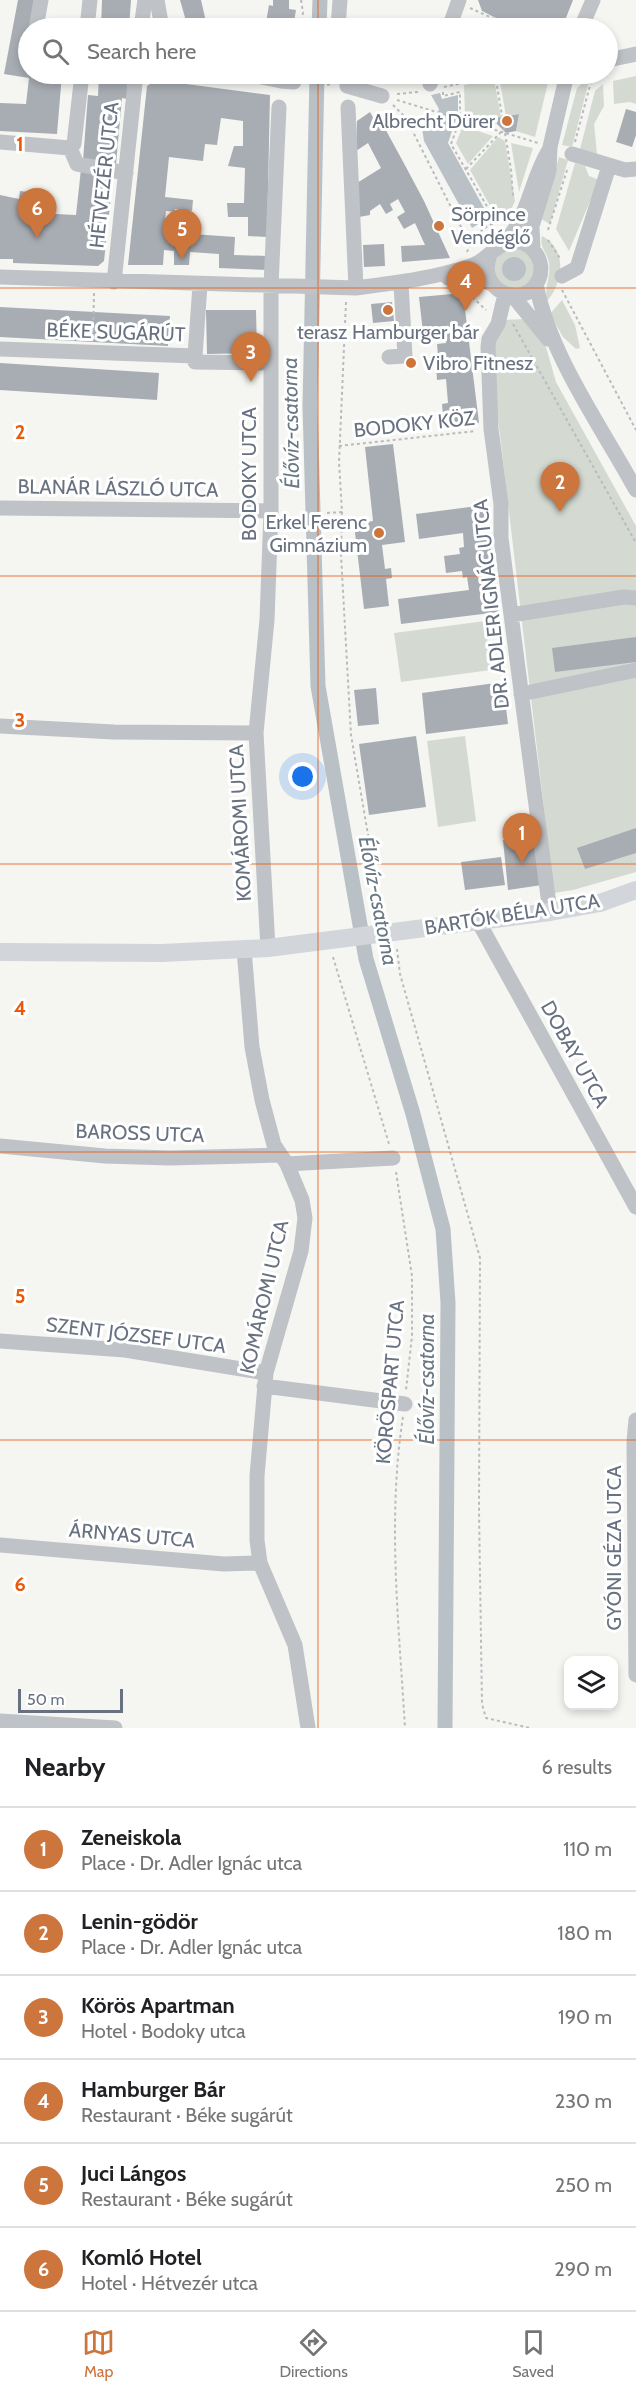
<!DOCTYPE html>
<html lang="en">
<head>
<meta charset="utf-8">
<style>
	:root { --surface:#fff; --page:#f2f2f2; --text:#202124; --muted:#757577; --line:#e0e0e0; --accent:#cc753c }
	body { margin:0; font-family:Cabin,sans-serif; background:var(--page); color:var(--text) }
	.controls { position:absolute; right:18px; bottom:18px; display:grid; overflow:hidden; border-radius:12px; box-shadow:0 3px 9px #0003 }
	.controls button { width:54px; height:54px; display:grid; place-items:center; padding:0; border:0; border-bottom:2px solid var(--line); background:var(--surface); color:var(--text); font:30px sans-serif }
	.scale { position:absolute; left:18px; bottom:15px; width:105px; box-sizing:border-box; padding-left:6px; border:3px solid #687180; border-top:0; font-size:16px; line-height:21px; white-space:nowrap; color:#687180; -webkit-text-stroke:4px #fff; paint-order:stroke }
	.you { position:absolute; left:303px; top:777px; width:21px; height:21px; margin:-15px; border:4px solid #fff; border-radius:50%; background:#1a73e8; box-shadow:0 0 0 9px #1a73e833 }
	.badge { display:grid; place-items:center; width:39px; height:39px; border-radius:50%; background:var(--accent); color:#fff; font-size:20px; font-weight:700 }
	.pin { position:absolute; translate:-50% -50px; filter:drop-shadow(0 2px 3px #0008) }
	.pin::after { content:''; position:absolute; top:32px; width:21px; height:18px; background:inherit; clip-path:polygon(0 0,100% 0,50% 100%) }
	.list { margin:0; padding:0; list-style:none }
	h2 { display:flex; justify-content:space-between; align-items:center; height:78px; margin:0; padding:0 24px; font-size:26px }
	h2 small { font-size:20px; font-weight:400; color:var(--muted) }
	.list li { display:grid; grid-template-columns:39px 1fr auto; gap:18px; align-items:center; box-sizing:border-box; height:84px; padding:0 24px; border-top:2px solid var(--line) }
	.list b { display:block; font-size:22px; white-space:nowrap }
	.list p { margin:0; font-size:20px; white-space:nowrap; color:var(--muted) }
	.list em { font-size:20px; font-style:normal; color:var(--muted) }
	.icon { flex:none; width:33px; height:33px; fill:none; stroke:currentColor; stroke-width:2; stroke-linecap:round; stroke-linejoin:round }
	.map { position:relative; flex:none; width:636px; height:1728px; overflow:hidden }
	.search { position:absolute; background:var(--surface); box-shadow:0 3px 9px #0003; left:18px; right:18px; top:18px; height:66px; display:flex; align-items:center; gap:15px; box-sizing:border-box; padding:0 21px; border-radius:33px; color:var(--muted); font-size:22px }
	.sheet { height:582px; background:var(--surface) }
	nav { display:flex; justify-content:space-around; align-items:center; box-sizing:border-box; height:84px; border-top:2px solid var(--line); background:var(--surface); font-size:16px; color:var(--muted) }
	nav a { display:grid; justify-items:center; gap:3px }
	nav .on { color:var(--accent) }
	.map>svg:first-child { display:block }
	.green { fill:#d4dad2 }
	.water { fill:#bac1c6 }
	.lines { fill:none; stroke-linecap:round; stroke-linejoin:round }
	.canal { stroke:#bac1c6; stroke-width:15 }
	.building { fill:#a8adb4 }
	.path { stroke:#b9bbbe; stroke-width:2; stroke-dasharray:3 3; stroke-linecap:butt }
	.minor { stroke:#bfc2c6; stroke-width:15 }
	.major { stroke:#d2d5da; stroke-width:18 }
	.grid { fill:none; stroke:#e8590c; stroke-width:1.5; stroke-opacity:0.55 }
	.poi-dot { fill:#cc753c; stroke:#fff; stroke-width:2 }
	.labels { text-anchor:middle; stroke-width:6; stroke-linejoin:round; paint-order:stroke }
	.poi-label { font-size:20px; fill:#687180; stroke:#fff; text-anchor:end }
	.street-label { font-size:20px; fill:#687180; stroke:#fff }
	.water-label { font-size:21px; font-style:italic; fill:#697883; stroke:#fff }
	.grid-label { font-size:20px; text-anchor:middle; font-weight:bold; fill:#e8590c; stroke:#fff; stroke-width:6; stroke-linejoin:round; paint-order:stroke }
</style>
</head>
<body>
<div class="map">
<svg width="636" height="1728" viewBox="0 0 636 1728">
	<rect width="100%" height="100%" fill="#f5f5f2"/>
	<path class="green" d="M516,74H550L535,137L516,131L519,114L506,116L499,77Z
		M636,76V104L630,102L614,104L613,81Z
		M589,77H590L572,147L562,145L577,88Z
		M494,79L501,117L496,119L497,124L465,116L464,85Z
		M603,84L604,106L594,124L597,154L580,149L595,91Z
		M463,126L493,136L468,164L456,143Z
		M498,137L505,141L515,201L510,212L494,213L470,170Z
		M511,143L533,148L519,192Z
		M559,157L568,160L550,224L541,219Z
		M575,163L585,166L589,176L599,180L569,251L556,229Z
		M542,236C568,249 563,283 547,301C544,288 551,277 549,263C547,252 539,247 542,236Z
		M494 269a20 20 0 1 1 40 0a20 20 0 1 1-40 0Z
		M562,300L575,325L580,348L576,349L563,337L550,314Z
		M525,319L546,347L556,382L636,526V872L573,890L554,893L490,351L502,320Z
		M485,621L491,670L401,682L394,633Z
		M465,736L476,821L438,827L427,741Z"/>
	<path class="water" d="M440,93L442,99L458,95V113L448,143L489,217L472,228L424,141L422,128C433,124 436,120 439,109L431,95Z
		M502 269a12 12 0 1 1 24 0a12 12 0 1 1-24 0Z"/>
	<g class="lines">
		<path class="canal" d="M319,28L320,0
			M317,74L310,406L318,686L366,959L413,1114L443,1229L448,1303L445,1728"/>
	</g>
	<path class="building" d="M18,0H37L32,28H28L26,58L28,59V74H62L57,134L0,131V103L26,104L29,78L4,74Z
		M102,0H131L129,28H101Z
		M180,0H201L207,26L216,28H188Z
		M273,0H289V9L296,10L293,28H265L269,5L273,6Z
		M478,0H573L562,28L514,27L482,11Z
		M99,74H128L127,99L122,98L116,164L83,161L88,95L98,96Z
		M156,80L270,95L267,237L248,236V217H228L227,203H244L245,168L228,166L234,146H243V121L221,118L217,145L205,144L203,161L169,157L165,197L193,200L192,211L175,209V212L166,211L164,232L235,237L234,255L268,256V270L219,268V254L190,252L189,265H174V251L164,250L163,265H128L147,86Z
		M626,109L636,112V135L632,147L616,142Z
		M370,112L378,126L382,123L407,169L424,201L450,258L402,262L401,246L425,245L415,223L404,229L397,217L405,212L398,199L390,204L393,210L386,214L380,204L370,211V215L359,217L357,183L381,168L368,143L356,151L357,121Z
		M519,114L516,131L506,133L497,124L496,118Z
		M81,169L113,177L104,261L98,266L13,263V259H0V195L19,199L20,191L36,193L35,213L76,215Z
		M384,244L385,266L364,267L363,245Z
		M463,293L479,423L444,426L442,404L448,403L446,379L437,380L436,365L446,364L445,355L438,356L437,344L446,343L445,331L423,333L419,297Z
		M392,302L394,321L373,323L371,304Z
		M0,307L170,316L168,346L0,337Z
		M206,310H256L257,353L207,354Z
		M0,363L159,373L157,400L0,390Z
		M393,444L405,542L382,545L385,569L391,568L392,578L386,579L389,606L364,609L354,524L373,521L365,447Z
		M485,505L499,612L401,624L398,599L469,590L467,577L463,578L462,571L446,573L444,556L460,554L459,548L464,547L463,533L419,539L416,514Z
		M636,637V662L555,672L552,648Z
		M503,682L508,724L426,734L422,693Z
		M376,688L379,724L358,726L354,690Z
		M416,736L426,807L369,815L359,744Z
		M636,828V853L585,869L577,848Z
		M535,837L542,885L508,890L503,840Z
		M501,857L505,885L465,890L461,862Z"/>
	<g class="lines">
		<path class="path" d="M301,0L303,12L301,28
			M470,8L514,28
			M603,28L605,25
			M495,74L511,169L513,196
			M446,80L474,74
			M309,83L333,85
			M444,87L503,74
			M443,92V96L460,92V119L451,144L496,222
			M397,94L418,92
			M397,100L538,143
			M393,105L406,118L464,233L471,242
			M575,142L593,74
			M466,169L501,132
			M548,230L568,167
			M548,240L561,260
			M467,252C472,239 486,222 501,222
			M562,290L636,430
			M468,293L486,310
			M346,302L339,462L342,512L341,555L351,735L381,911L385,916
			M513,324L636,543
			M93,338L94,293
			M339,446L476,431
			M327,513L342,512
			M397,949L400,974L480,1258L479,1510L482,1704L486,1718L530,1728
			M333,957L389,1144
			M396,1172L412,1276V1336L406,1390
			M403,1417C387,1519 399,1625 405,1728"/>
		<path class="minor" d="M157,0L162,28
			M36,28L41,0
			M87,28L90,0
			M141,28L145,0
			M338,28L340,0
			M449,28L459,0
			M581,28L593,0
			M608,60L636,54
			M247,74L281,81L294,82
			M430,84L434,74
			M347,86L382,96
			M348,107L356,288
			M0,142L70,148L74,144L82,74
			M70,148L77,164L126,173
			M572,154L625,170L636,169
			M504,243C529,217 530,181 549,150
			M533,249L532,226L549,171L550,147L567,74
			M562,276L577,268L609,166
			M0,277L356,288C395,283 436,278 473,265C488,260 496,243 512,242C532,240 546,261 539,279C525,312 475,291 490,255
			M448,278H475L492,284
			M114,282L136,74
			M536,284C550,356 601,426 636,490
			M505,294L498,324L489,339L488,347L491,429L501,504V538L550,912
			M513,296L548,339
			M0,349L195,356L200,285
			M195,356V362L270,363
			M389,357L405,356L401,283
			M0,508L271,511
			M511,615L624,597L636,598
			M521,694L636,670
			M0,726L114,732L256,733
			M478,921L636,1207
			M268,948L256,733L267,620L271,511V286L279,107
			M244,949L252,1047L262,1100L274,1145L287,1164L302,1200L305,1218L301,1251L266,1373L257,1476V1540L260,1563L295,1645L308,1728
			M0,1146L105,1156L170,1158L279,1155
			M287,1164L393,1158
			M0,1341L125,1350L266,1373
			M264,1386L405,1404
			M636,1420L634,1441L636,1675
			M0,1545L224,1564L260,1563
			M0,1721L115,1728"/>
		<path class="major" d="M0,952L162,953L268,948L550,912L600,903L636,890"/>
	</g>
	<path class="grid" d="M318,0V28M318,74V1728M0,288H636M0,576H636M0,864H636M0,1152H636M0,1440H636"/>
	<g class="poi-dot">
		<circle cx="507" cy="121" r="6"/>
		<circle cx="439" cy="226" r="6"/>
		<circle cx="388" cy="310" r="6"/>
		<circle cx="411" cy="363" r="6"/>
		<circle cx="379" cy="533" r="6"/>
	</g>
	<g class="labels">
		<g class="poi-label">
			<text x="495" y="128">Albrecht Dürer</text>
			<text x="451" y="221" text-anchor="start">Sörpince<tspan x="451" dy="23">Vendéglő</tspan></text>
			<text x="388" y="339" text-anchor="middle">terasz Hamburger bár</text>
			<text x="423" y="370" text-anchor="start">Vibro Fitnesz</text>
			<text x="367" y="529">Erkel Ferenc<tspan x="367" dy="23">Gimnázium</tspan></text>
		</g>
		<g class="street-label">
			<text transform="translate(104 175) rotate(-84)" y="7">HÉTVEZÉR UTCA</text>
			<text transform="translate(116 332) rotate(2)" y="7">BÉKE SUGÁRÚT</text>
			<text transform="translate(414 424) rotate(-6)" y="7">BODOKY KÖZ</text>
			<text transform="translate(249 474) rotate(-90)" y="7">BODOKY UTCA</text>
			<text transform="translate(118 488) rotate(1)" y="7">BLANÁR LÁSZLÓ UTCA</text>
			<text transform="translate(491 604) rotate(-96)" y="7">DR. ADLER IGNÁC UTCA</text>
			<text transform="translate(240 823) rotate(-93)" y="7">KOMÁROMI UTCA</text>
			<text transform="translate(512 914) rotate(-9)" y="7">BARTÓK BÉLA UTCA</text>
			<text transform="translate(575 1054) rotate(61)" y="7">DOBAY UTCA</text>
			<text transform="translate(140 1133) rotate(2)" y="7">BAROSS UTCA</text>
			<text transform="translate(264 1297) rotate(-77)" y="7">KOMÁROMI UTCA</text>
			<text transform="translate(136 1335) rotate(7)" y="7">SZENT JÓZSEF UTCA</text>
			<text transform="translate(390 1382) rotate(-85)" y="7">KÖRÖSPART UTCA</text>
			<text transform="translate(132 1535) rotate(5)" y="7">ÁRNYAS UTCA</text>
			<text transform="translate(614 1548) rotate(-90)" y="7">GYÓNI GÉZA UTCA</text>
		</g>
		<g class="water-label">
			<text transform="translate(291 423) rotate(-91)" y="7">Élővíz-csatorna</text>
			<text transform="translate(378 901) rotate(79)" y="7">Élővíz-csatorna</text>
			<text transform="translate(427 1379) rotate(-90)" y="7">Élővíz-csatorna</text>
		</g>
	</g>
	<g class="grid-label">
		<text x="20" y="151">1</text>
		<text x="20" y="439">2</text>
		<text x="20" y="727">3</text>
		<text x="20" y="1015">4</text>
		<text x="20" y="1303">5</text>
		<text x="20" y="1591">6</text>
	</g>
</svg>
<div class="controls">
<button><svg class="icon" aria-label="layers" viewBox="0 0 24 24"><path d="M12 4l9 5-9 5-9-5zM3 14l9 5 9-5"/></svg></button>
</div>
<div class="scale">50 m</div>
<div class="you"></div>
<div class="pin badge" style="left:522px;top:863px">1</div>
<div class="pin badge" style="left:560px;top:512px">2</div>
<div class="pin badge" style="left:251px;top:382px">3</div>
<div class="pin badge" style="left:466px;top:311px">4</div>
<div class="pin badge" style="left:182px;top:259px">5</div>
<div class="pin badge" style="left:37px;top:238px">6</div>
<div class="search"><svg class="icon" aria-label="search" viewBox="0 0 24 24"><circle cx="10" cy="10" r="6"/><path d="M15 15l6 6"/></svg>Search here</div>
</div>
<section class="sheet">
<h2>Nearby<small>6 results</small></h2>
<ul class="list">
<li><span class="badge">1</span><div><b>Zeneiskola</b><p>Place · Dr. Adler Ignác utca</p></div><em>110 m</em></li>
<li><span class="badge">2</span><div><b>Lenin-gödör</b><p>Place · Dr. Adler Ignác utca</p></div><em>180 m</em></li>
<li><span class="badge">3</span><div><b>Körös Apartman</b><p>Hotel · Bodoky utca</p></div><em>190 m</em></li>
<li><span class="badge">4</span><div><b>Hamburger Bár</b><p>Restaurant · Béke sugárút</p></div><em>230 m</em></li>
<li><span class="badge">5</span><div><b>Juci Lángos</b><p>Restaurant · Béke sugárút</p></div><em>250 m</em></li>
<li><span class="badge">6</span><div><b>Komló Hotel</b><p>Hotel · Hétvezér utca</p></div><em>290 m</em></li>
</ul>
</section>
<nav>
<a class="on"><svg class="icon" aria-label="map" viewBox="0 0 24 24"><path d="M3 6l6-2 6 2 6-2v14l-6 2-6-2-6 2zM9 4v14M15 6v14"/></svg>Map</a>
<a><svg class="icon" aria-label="directions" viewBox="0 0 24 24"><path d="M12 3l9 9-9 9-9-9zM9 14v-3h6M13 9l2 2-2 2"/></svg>Directions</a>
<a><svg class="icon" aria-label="saved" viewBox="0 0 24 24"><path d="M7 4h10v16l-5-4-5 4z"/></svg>Saved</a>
</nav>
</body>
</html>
